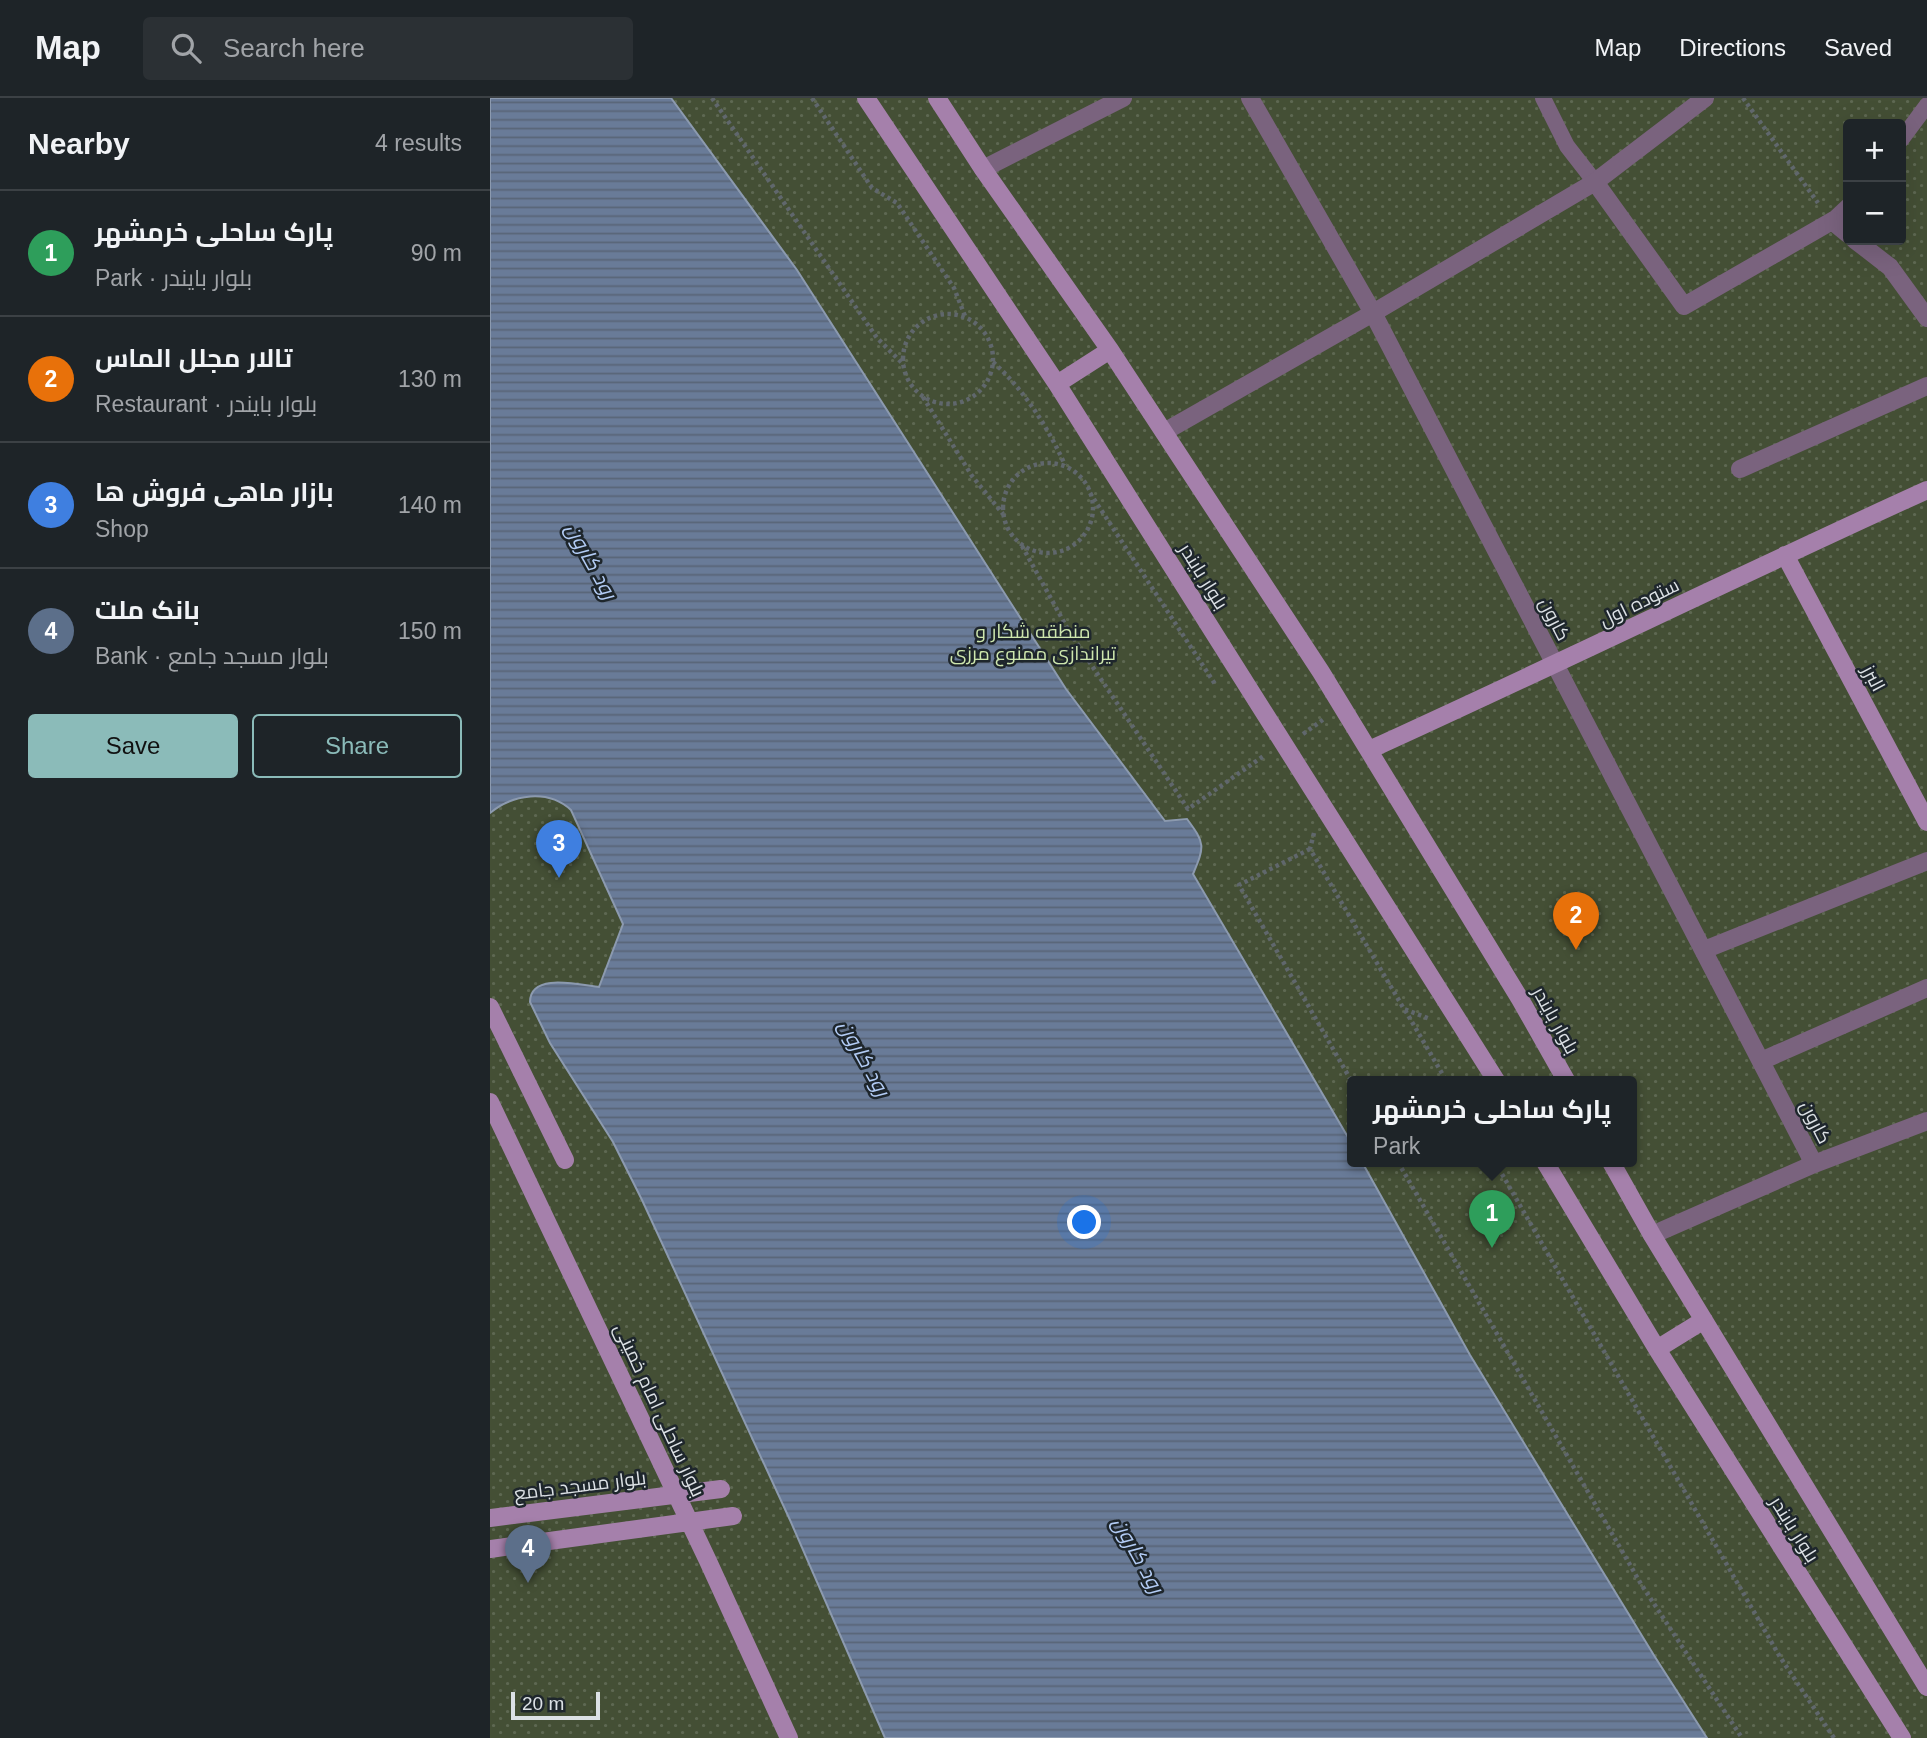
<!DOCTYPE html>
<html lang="en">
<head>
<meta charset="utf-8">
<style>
	:root { --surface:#1e2428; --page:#2b3034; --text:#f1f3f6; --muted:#a1a4a8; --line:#3c4145; --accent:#8bbbb9 }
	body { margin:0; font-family:Helvetica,Cairo,sans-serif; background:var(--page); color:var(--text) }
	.controls { position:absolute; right:21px; top:21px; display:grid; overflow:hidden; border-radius:7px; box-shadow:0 7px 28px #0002 }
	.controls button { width:63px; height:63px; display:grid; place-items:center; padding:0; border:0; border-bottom:2px solid var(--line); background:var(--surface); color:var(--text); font:35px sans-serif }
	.scale { position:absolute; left:21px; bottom:18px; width:89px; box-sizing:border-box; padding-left:7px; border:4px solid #dce1e5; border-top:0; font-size:19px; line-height:24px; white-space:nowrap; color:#dce1e5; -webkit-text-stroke:5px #1e262c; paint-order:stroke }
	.you { position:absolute; left:595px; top:1125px; width:24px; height:24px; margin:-18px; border:5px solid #fff; border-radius:50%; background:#1a73e8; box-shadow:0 0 0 10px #1a73e833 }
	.badge { display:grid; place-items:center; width:46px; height:46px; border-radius:50%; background:var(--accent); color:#fff; font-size:23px; font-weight:700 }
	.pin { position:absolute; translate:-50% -58px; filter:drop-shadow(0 2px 4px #0008) }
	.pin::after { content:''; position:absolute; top:37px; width:24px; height:21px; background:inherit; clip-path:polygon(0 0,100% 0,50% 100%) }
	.popup { position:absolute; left:857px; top:978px; width:290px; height:91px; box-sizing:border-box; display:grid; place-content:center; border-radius:7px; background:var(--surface); filter:drop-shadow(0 2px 5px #0005); font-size:23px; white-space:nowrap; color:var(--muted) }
	.popup b { font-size:26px; color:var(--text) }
	.popup::after { content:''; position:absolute; left:50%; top:100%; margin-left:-14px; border:14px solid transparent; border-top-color:var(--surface) }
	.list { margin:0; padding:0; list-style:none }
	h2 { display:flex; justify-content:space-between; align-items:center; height:91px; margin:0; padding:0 28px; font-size:30px }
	h2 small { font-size:23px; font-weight:400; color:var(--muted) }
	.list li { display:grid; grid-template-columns:46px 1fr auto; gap:21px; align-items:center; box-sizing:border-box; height:126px; padding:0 28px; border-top:2px solid var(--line) }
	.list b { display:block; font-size:26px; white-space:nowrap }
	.list p { margin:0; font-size:23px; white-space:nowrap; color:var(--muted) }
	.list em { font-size:23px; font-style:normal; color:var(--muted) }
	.actions { display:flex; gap:14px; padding:21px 28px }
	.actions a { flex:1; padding:16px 0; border:2px solid var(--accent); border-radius:7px; text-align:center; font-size:24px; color:var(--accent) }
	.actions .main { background:var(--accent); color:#111 }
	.icon { flex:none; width:38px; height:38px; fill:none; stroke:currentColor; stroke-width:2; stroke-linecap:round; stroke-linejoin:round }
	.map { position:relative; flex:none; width:1437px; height:1640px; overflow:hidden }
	header { display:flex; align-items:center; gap:42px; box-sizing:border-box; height:98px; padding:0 35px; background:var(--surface); border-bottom:2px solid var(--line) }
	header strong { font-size:33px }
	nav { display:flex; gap:38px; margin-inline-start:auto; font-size:24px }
	.search { width:490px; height:63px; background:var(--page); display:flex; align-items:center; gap:18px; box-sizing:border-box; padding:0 24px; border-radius:7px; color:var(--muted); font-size:26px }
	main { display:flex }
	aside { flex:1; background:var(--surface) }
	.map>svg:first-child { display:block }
	.green { fill:url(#green-dots); fill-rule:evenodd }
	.water { fill:url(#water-rules); stroke:#8c9aaf; stroke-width:2 }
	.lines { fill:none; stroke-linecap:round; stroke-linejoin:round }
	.path { stroke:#60676c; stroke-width:4.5; stroke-dasharray:3.5 3.5; stroke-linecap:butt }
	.lane { stroke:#7a637e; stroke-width:16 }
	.street { stroke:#7a637e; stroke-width:18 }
	.secondary { stroke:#a580ab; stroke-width:18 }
	.labels { text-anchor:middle; stroke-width:5; stroke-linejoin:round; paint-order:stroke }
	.street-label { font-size:19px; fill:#dce1e5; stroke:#1e262c }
	.park-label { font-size:19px; fill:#cee7ae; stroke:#1e262c }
	.water-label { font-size:21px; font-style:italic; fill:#b3ccf5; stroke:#1e262c }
</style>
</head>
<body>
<header>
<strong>Map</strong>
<div class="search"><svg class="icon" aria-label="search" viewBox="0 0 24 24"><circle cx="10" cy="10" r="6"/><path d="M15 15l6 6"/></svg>Search here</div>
<nav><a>Map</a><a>Directions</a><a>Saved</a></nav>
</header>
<main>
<aside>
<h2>Nearby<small>4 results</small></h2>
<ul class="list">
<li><span class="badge" style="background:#2e9e5b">1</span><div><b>پارک ساحلی خرمشهر</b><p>Park · بلوار بایندر</p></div><em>90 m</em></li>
<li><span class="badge" style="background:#e8710a">2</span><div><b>تالار مجلل الماس</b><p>Restaurant · بلوار بایندر</p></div><em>130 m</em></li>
<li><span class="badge" style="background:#3f7fe0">3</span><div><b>بازار ماهی فروش ها</b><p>Shop</p></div><em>140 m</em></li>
<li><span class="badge" style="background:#5c6f8a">4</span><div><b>بانک ملت</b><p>Bank · بلوار مسجد جامع</p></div><em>150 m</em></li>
</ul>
<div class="actions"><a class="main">Save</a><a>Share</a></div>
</aside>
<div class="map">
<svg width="1437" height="1640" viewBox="0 0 1437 1640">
	<defs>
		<pattern id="green-dots" width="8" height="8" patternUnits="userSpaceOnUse" patternTransform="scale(1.75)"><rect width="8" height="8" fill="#444f35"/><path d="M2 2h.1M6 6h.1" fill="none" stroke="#5e6852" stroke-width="1.8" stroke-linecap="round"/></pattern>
		<pattern id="water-rules" width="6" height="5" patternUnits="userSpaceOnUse" patternTransform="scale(1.75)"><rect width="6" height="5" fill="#697b98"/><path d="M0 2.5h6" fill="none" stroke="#596577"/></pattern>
	</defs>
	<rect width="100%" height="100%" fill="#283036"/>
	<path class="green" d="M0,0H1437V1640H0ZM1358,26H1411V142H1358ZM862,984H1142V1064H862Z"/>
	<path class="water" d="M0,0H181L307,172L576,591L675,723L697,721C715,745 715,748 703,776L862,1046V1064H872L980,1257L1165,1559L1217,1640H395L300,1422L152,1102L123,1044L60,945L40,904C40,874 90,887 109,889L133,826L81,712C58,691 23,696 0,715Z"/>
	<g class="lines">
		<path class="path" d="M222,0L387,240L414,267
			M322,0L382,90L407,105L464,190L475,218
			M1253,0L1328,105
			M413 261a45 45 0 1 1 90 0a45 45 0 1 1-90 0Z
			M503,264C534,292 558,329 575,367
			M433,299L482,378L513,416
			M513 410a45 45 0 1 1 90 0a45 45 0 1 1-90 0Z
			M600,395L725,586
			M532,448L580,535L698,711L775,657
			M813,636L834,621
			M824,735L820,751L914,911L940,921
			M820,751L749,787L862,984
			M915,912L957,984
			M908,1064L1151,1486L1252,1640
			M1005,1064L1290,1559L1344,1640"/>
		<path class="lane" d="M1053,0L1077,48L1105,84
			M1411,42L1437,7
			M1342,123L1358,108"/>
		<path class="street" d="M760,0L883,215L1324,1066
			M1215,0L1105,84L1194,208L1342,123L1358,136
			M493,71L633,0
			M1365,142L1400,169L1437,220
			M674,334L883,215L1105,84
			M1250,371L1437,288
			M1214,852L1437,763
			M1271,963L1437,890
			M1162,1137L1324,1066L1437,1023"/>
		<path class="secondary" d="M376,0L567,286L1007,984
			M447,0L493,71L620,252L831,574L1030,901L1077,984
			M567,286L620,252
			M1295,457L1437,724
			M879,652C1066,567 1250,477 1437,392
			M0,909L75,1062
			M0,1004L218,1463L299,1640
			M1055,1064L1167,1251L1412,1640
			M1121,1064L1162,1137L1437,1589
			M1167,1251L1214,1222
			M0,1420L231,1391
			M0,1451L243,1418"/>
	</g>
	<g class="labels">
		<g class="street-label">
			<text transform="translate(714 478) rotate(58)" y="7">بلوار بایندر</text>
			<text transform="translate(1149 504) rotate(-26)" y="7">ستوده اول</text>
			<text transform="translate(1065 521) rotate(63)" y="7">کارون</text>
			<text transform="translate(1384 580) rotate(62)" y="7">البرز</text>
			<text transform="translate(1066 922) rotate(61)" y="7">بلوار بایندر</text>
			<text transform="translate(1326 1024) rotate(63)" y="7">کارون</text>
			<text transform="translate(170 1312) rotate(65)" y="7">بلوار ساحلی امام خمینی</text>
			<text transform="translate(90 1387) rotate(-7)" y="7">بلوار مسجد جامع</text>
			<text transform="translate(1305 1431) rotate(58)" y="7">بلوار بایندر</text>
		</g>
		<g class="park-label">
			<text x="543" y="540">منطقه شکار و<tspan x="543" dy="22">تیراندازی ممنوع مرزی</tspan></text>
		</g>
		<g class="water-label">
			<text transform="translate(101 463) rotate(61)" y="7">رود کارون</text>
			<text transform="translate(374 960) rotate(61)" y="7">رود کارون</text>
			<text transform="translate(648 1457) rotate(61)" y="7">رود کارون</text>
		</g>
	</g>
</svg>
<div class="controls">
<button>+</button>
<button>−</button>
</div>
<div class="scale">20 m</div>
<div class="you"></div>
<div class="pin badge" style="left:1002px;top:1150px;background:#2e9e5b">1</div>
<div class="popup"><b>پارک ساحلی خرمشهر</b>Park</div>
<div class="pin badge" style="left:1086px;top:852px;background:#e8710a">2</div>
<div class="pin badge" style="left:69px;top:780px;background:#3f7fe0">3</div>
<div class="pin badge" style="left:38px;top:1485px;background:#5c6f8a">4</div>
</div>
</main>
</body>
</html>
